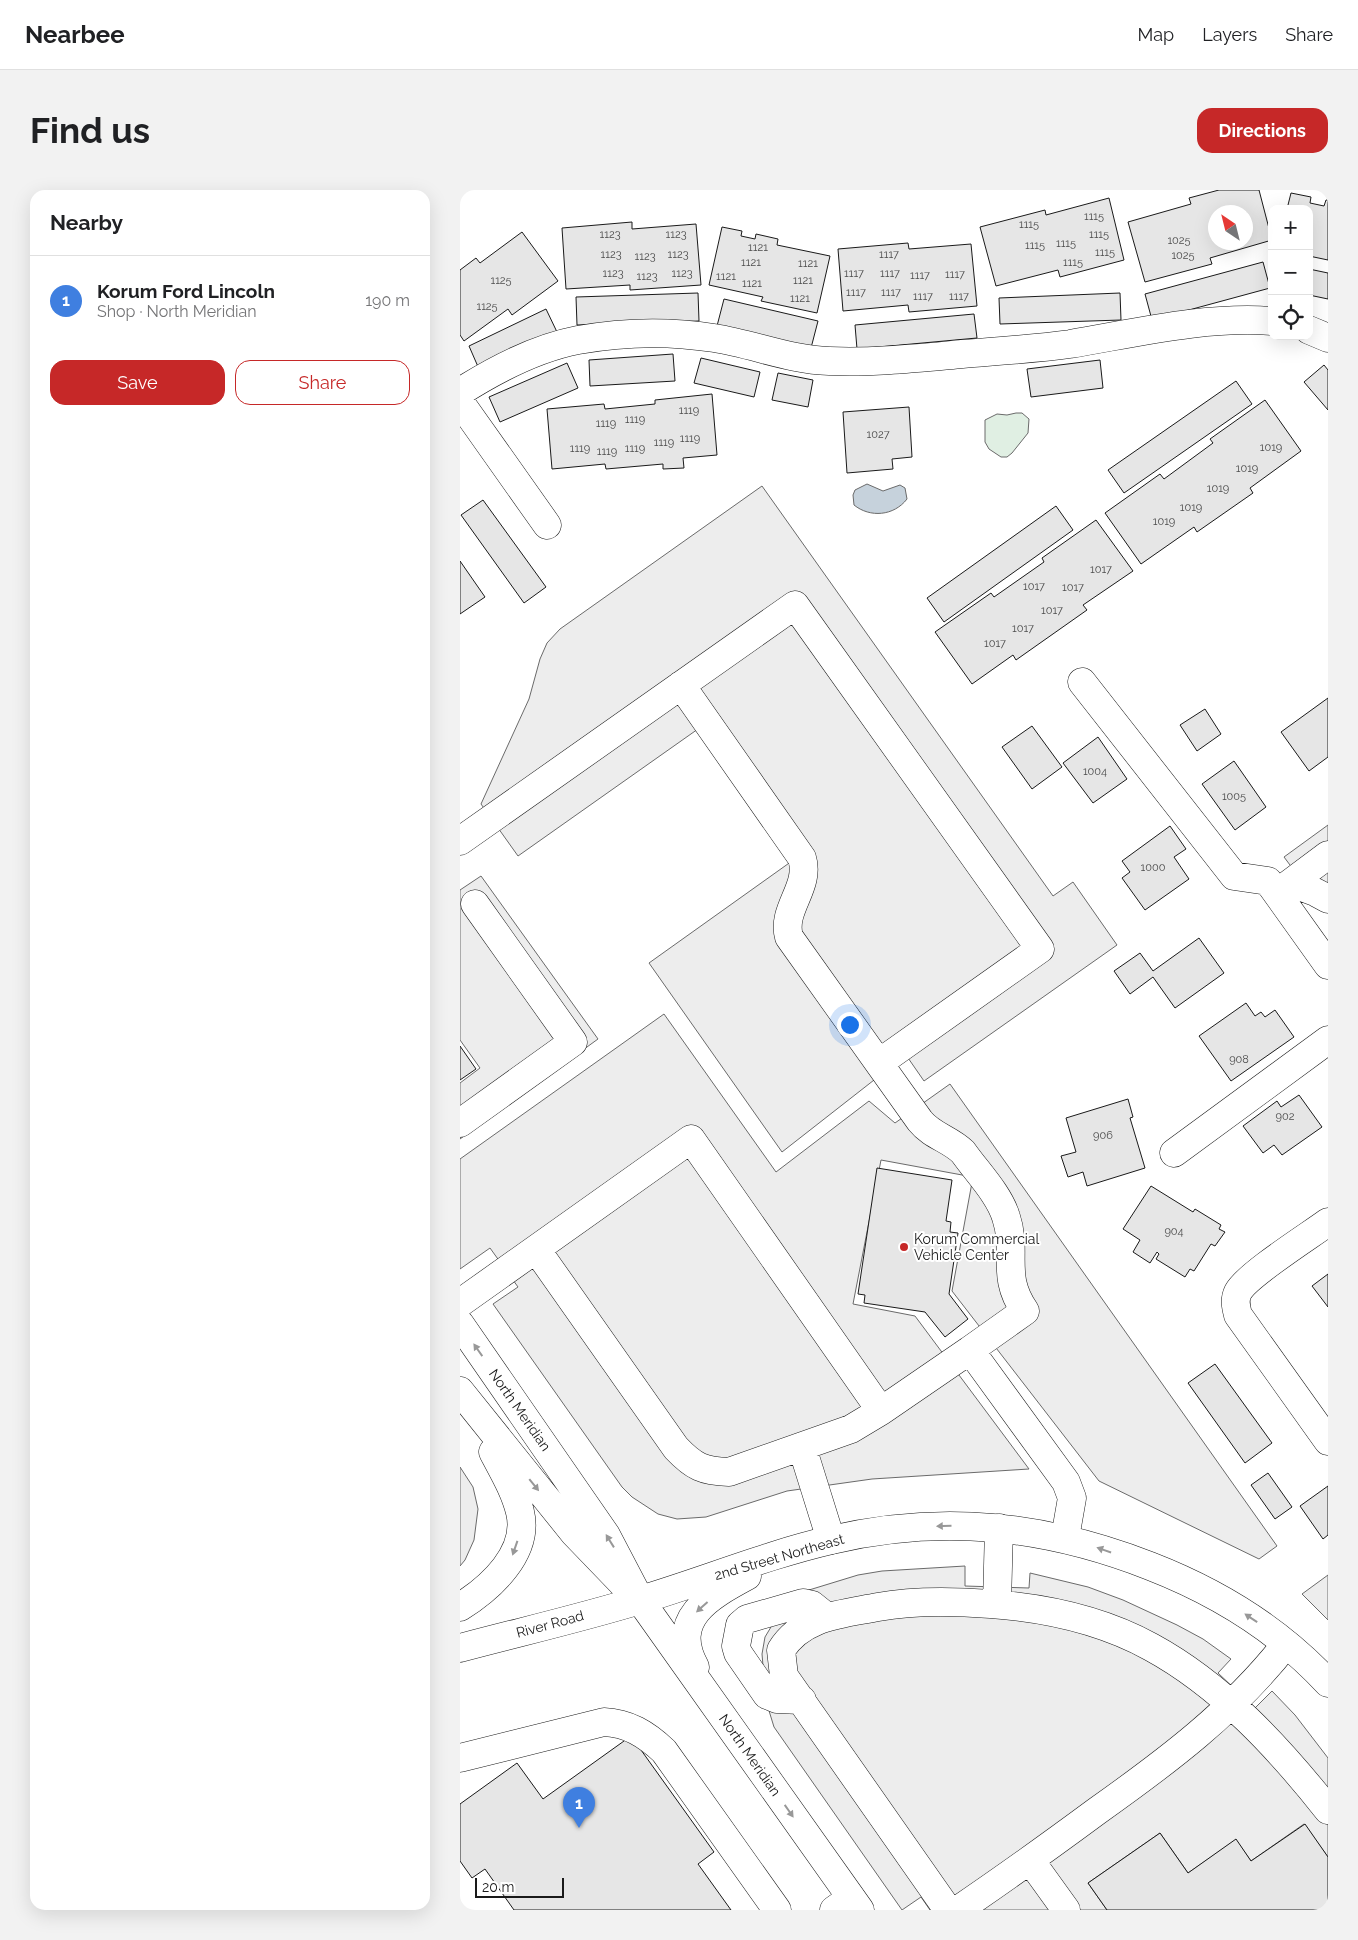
<!DOCTYPE html>
<html lang="en">
<head>
<meta charset="utf-8">
<style>
	:root { --surface:#fff; --page:#f2f2f2; --text:#202124; --muted:#757577; --line:#e0e0e0; --accent:#c62828 }
	body { margin:0; font-family:Raleway,sans-serif; background:var(--page); color:var(--text) }
	.controls { position:absolute; right:15px; top:15px; display:grid; overflow:hidden; border-radius:10px; box-shadow:0 5px 20px #0002 }
	.controls button { width:45px; height:45px; display:grid; place-items:center; padding:0; border:0; border-bottom:1px solid var(--line); background:var(--surface); color:var(--text); font:25px sans-serif }
	.compass { position:absolute; left:748px; top:15px; width:45px; height:45px; border-radius:50%; background:var(--surface); box-shadow:0 5px 20px #0002; rotate:325deg }
	.scale { position:absolute; left:15px; bottom:12px; width:89px; box-sizing:border-box; padding-left:5px; border:2px solid #1a1a1a; border-top:0; font-size:14px; line-height:18px; white-space:nowrap; color:#1a1a1a; -webkit-text-stroke:4px #fff; paint-order:stroke }
	.you { position:absolute; left:389px; top:834px; width:18px; height:18px; margin:-12px; border:4px solid #fff; border-radius:50%; background:#1a73e8; box-shadow:0 0 0 8px #1a73e833 }
	.badge { display:grid; place-items:center; width:32px; height:32px; border-radius:50%; background:var(--accent); color:#fff; font-size:16px; font-weight:700 }
	.pin { position:absolute; translate:-50% -41px; filter:drop-shadow(0 1px 2px #0008) }
	.pin::after { content:''; position:absolute; top:26px; width:18px; height:15px; background:inherit; clip-path:polygon(0 0,100% 0,50% 100%) }
	.list { margin:0; padding:0; list-style:none }
	h2 { display:flex; justify-content:space-between; align-items:center; height:65px; margin:0; padding:0 20px; font-size:21px }
	h2 small { font-size:16px; font-weight:400; color:var(--muted) }
	.list li { display:grid; grid-template-columns:32px 1fr auto; gap:15px; align-items:center; box-sizing:border-box; height:90px; padding:0 20px; border-top:1px solid var(--line) }
	.list b { display:block; font-size:19px; white-space:nowrap }
	.list p { margin:0; font-size:16px; white-space:nowrap; color:var(--muted) }
	.list em { font-size:16px; font-style:normal; color:var(--muted) }
	.actions { display:flex; gap:10px; padding:15px 20px }
	.actions a { flex:1; padding:11px 0; border:1px solid var(--accent); border-radius:15px; text-align:center; font-size:18px; color:var(--accent) }
	.actions .main { background:var(--accent); color:#fff }
	.icon { flex:none; width:28px; height:28px; fill:none; stroke:currentColor; stroke-width:2; stroke-linecap:round; stroke-linejoin:round }
	.map { position:relative; flex:none; width:868px; height:1720px; overflow:hidden; border-radius:15px }
	header { display:flex; align-items:center; gap:30px; box-sizing:border-box; height:70px; padding:0 25px; background:var(--surface); border-bottom:1px solid var(--line) }
	header strong { font-size:24px }
	nav { display:flex; gap:28px; margin-inline-start:auto; font-size:18px }
	.intro { display:flex; align-items:center; justify-content:space-between; box-sizing:border-box; height:120px; padding:0 30px }
	h1 { margin:0; font-size:35px }
	.button { padding:12px 22px; border-radius:15px; background:var(--accent); color:#fff; font-size:18px; font-weight:700 }
	main { display:flex; gap:30px; padding:0 30px }
	aside { flex:1; background:var(--surface); border-radius:15px; box-shadow:0 5px 20px #0002 }
	.map>svg:first-child { display:block }
	.green { fill:#e0efe3; stroke:#6a6a6a }
	.parking { fill:#ededed; stroke:#6a6a6a }
	.water { fill:#c6d2dc; stroke:#6a6a6a }
	.building { fill:#e6e6e6; stroke:#1a1a1a; fill-rule:evenodd }
	.lines { fill:none; stroke-linecap:round; stroke-linejoin:round }
	.minor-casing { stroke:#1a1a1a; stroke-width:29 }
	.major-casing { stroke:#1a1a1a; stroke-width:29 }
	.minor { stroke:#fff; stroke-width:28 }
	.major { stroke:#fff; stroke-width:28 }
	.oneway { fill:#989898 }
	.poi-dot { fill:#c62828; stroke:#fff; stroke-width:2 }
	.labels { text-anchor:middle; stroke-width:4; stroke-linejoin:round; paint-order:stroke }
	.number-label { font-size:11px; fill:#4d4d4d }
	.poi-label { font-size:14px; fill:#1a1a1a; stroke:#fff; text-anchor:start }
	.street-label { font-size:14px; fill:#1a1a1a; stroke:#fff }
</style>
</head>
<body>
<header>
<strong>Nearbee</strong>
<nav><a>Map</a><a>Layers</a><a>Share</a></nav>
</header>
<div class="intro"><h1>Find us</h1><a class="button">Directions</a></div>
<main>
<aside>
<h2>Nearby<small></small></h2>
<ul class="list">
<li><span class="badge" style="background:#3f7fe0">1</span><div><b>Korum Ford Lincoln</b><p>Shop · North Meridian</p></div><em>190 m</em></li>
</ul>
<div class="actions"><a class="main">Save</a><a>Share</a></div>
</aside>
<div class="map">
<svg width="868" height="1720" viewBox="0 0 868 1720">
	<rect width="100%" height="100%" fill="#fff"/>
	<path class="green" d="M556,223H562L569,229L568,243L552,263L547,267H541L529,259L525,252V230L537,224L547,225Z"/>
	<path class="parking" d="M302,296L593,706L613,692L657,755L464,891L446,865L322,962L189,773L332,671L238,539L58,666L21,614L69,509L80,469L87,453L100,439Z
		M868,635V715L863,719L824,667Z
		M21,686L138,849L0,949V893L20,878L0,850V700Z
		M204,824L316,982L409,911L435,933L490,894L817,1356L799,1369L639,1291L492,1101L513,987L421,970L393,1114L455,1126L569,1279L412,1289L327,1301L246,1327L217,1329L198,1324L172,1307L162,1297L33,1114L58,1097L30,1058L0,1079V969Z
		M0,1277L13,1297L18,1319L14,1350L5,1370L0,1376Z
		M505,1376V1396L569,1398L570,1383L628,1397L663,1410L717,1435L743,1449L771,1469L758,1483L795,1518L812,1501L835,1525L868,1568V1667L844,1634L791,1671L776,1650L728,1683L700,1643L628,1693L647,1720H470L461,1707L442,1720L314,1537L306,1511L302,1464L305,1447L311,1437L337,1408L349,1400L398,1385L422,1381Z
		M868,1385V1430L842,1404Z"/>
	<path class="water" d="M407,294L423,301L440,295L445,298L447,309C434,326 410,328 394,315L393,305L395,300Z"/>
	<path class="building" d="M759,0H799L812,50L750,68L752,74L685,92L668,32L731,14L729,8ZM756,22H786V52H756Z
		M831,3L851,7L850,13L864,16L866,10H868V70L849,66V19H827Z
		M649,8L664,70L600,87L598,80L536,96L520,37L585,20L586,25Z
		M172,32V39L236,34L241,95L170,100V95L106,99L102,38Z
		M262,37L282,41L281,46L295,49L296,44L318,49L317,55L370,66L357,123L301,111L303,107L249,95Z
		M62,42L98,91L52,125L48,119L4,151L0,145V80L16,68L20,73Z
		M448,53L449,59L511,54L517,116L449,122L448,115L383,121L378,59Z
		M803,72L810,98L692,130L685,104Z
		M849,79L868,83V109L849,105Z
		M238,103L239,131L117,135L116,107Z
		M660,103L661,130L540,134L539,108Z
		M264,109L358,131L351,158L257,136Z
		M86,119L97,142L19,179L9,156Z
		M514,124L517,148L397,159L395,135Z
		M213,164L215,191L130,196L129,170Z
		M241,168L300,182L294,207L234,193Z
		M640,170L643,198L571,207L567,179Z
		M107,173L118,198L40,232L29,207Z
		M864,175L868,180V220L844,192Z
		M318,183L353,190L348,217L312,210Z
		M776,191L792,214L664,303L648,280Z
		M252,204L257,265L223,268L224,278L203,279V274L146,279L145,274L92,279L87,219L144,214L145,219L195,214V210Z
		M805,210L841,261L790,298L793,303L737,342L734,337L681,374L645,323L700,284L704,289L753,253L750,249Z
		M449,217L452,267L432,269L433,279L387,283L383,222Z
		M23,310L86,397L64,413L1,325Z
		M596,316L613,340L484,432L467,408Z
		M636,330L673,381L623,415L627,420L556,470L553,465L512,494L475,442L531,403L534,407L584,372L582,368Z
		M0,371L25,407L0,424Z
		M868,508V567L849,581L821,542Z
		M745,519L761,544L737,561L720,535Z
		M572,536L602,577L572,599L542,557Z
		M638,547L667,589L633,613L603,573Z
		M774,571L806,617L775,640L742,594Z
		M710,636L726,659L714,667L729,689L685,720L662,688L670,682L662,671Z
		M739,748L764,783L715,818L693,787L670,804L654,781L680,763L693,781Z
		M786,813L795,826L801,822L805,827L815,820L834,847L771,891L739,846Z
		M0,856L16,879L0,890Z
		M839,905L862,937L822,965L814,955L803,963L783,936L817,911L821,917Z
		M668,909L673,927L670,928L685,978L627,996L623,982L608,987L601,966L616,962L606,928Z
		M417,978L492,990L486,1031L491,1032L490,1042L498,1043L489,1104L508,1129L485,1147L465,1122L404,1113L405,1105L398,1104Z
		M691,996L733,1022L735,1019L761,1035L759,1039L765,1042L755,1056L751,1054L734,1081L730,1079L725,1087L696,1069L699,1064L697,1062L690,1073L673,1062L680,1050L663,1039Z
		M868,1084V1117L852,1096Z
		M755,1174L812,1253L785,1273L728,1193Z
		M808,1283L832,1317L815,1329L791,1295Z
		M868,1296V1345L863,1349L840,1316Z
		M171,1546L254,1662L238,1674L271,1720H54L25,1679L12,1688L0,1671V1614L57,1573L83,1609Z
		M845,1634L868,1667V1720H647L628,1693L700,1643L728,1683L776,1649L791,1671Z"/>
	<g class="lines">
		<g class="minor-casing">
			<path id="minor" d="M849,140L868,148
				M0,202C36,179 76,158 118,150C162,142 210,141 254,148C293,154 330,170 369,171C412,173 458,168 502,164C538,161 574,159 610,154C676,143 745,126 812,131
				M0,212L87,335
				M622,492L774,686L808,691L868,775
				M221,495L342,668C351,697 321,719 329,747L460,931C472,946 490,949 503,962C517,982 539,1004 546,1027C558,1063 540,1085 565,1121L510,1160L606,1292L612,1308L605,1348
				M0,651L335,415L580,759L419,873
				M831,693L855,702L868,709
				M817,703L868,665
				M0,933L113,852L15,714
				M714,963L868,850
				M868,1032C849,1046 787,1085 778,1102C774,1110 776,1117 778,1125L868,1251
				M76,1059L216,1258C234,1277 243,1281 269,1282L391,1239L421,1221L510,1160
				M0,1113L231,949L421,1221
				M342,1257L371,1350
				M537,1414L539,1338
				M342,1510L317,1509L307,1505L278,1463L276,1456L280,1435L287,1429L343,1413L352,1415L367,1427
				M0,1568L144,1532C168,1533 186,1544 204,1561L317,1720
				M570,1670L606,1720
				M374,1720L391,1708
				M488,1720L324,1486L321,1460C342,1426 382,1424 418,1417C455,1410 493,1411 531,1414C585,1418 642,1430 691,1457C761,1495 819,1558 868,1620
				M498,1720C545,1688 591,1655 637,1621C706,1572 773,1522 826,1454"/>
		</g>
		<g class="major-casing">
			<path id="major" d="M0,1134L146,1345L180,1410L400,1720
				M0,1201L114,1343L166,1397
				M0,1417C30,1398 70,1363 60,1322C55,1301 43,1281 33,1262
				M0,1458C60,1442 121,1428 180,1410C244,1391 306,1365 371,1350C482,1324 585,1335 690,1376C757,1402 819,1440 868,1493
				M235,1477C209,1429 248,1407 287,1386"/>
		</g>
		<use href="#minor" class="minor"/>
		<use href="#major" class="major"/>
	</g>
	<defs><path id="oneway-solid" d="M-6-.8H1V-3.2L6.5 0L1 3.2V.8H-6Z" transform="scale(1.25)"/></defs>
	<g class="oneway">
		<use href="#oneway-solid" transform="translate(18 1160) rotate(-125)"/>
		<use href="#oneway-solid" transform="translate(74 1295) rotate(51)"/>
		<use href="#oneway-solid" transform="translate(484 1336) rotate(178)"/>
		<use href="#oneway-solid" transform="translate(150 1351) rotate(-122)"/>
		<use href="#oneway-solid" transform="translate(55 1358) rotate(109)"/>
		<use href="#oneway-solid" transform="translate(644 1360) rotate(-161)"/>
		<use href="#oneway-solid" transform="translate(242 1417) rotate(138)"/>
		<use href="#oneway-solid" transform="translate(791 1428) rotate(-146)"/>
		<use href="#oneway-solid" transform="translate(329 1621) rotate(55)"/>
	</g>
	<circle class="poi-dot" cx="444" cy="1057" r="5"/>
	<g class="labels">
		<g class="number-label">
			<text x="634" y="30">1115</text>
			<text x="569" y="38">1115</text>
			<text x="150" y="48">1123</text>
			<text x="216" y="48">1123</text>
			<text x="639" y="48">1115</text>
			<text x="719" y="54">1025</text>
			<text x="606" y="57">1115</text>
			<text x="575" y="59">1115</text>
			<text x="298" y="61">1121</text>
			<text x="645" y="66">1115</text>
			<text x="151" y="68">1123</text>
			<text x="218" y="68">1123</text>
			<text x="429" y="68">1117</text>
			<text x="723" y="69">1025</text>
			<text x="185" y="70">1123</text>
			<text x="291" y="76">1121</text>
			<text x="613" y="76">1115</text>
			<text x="348" y="77">1121</text>
			<text x="153" y="87">1123</text>
			<text x="222" y="87">1123</text>
			<text x="394" y="87">1117</text>
			<text x="430" y="87">1117</text>
			<text x="495" y="88">1117</text>
			<text x="460" y="89">1117</text>
			<text x="187" y="90">1123</text>
			<text x="266" y="90">1121</text>
			<text x="41" y="94">1125</text>
			<text x="343" y="94">1121</text>
			<text x="292" y="97">1121</text>
			<text x="396" y="106">1117</text>
			<text x="431" y="106">1117</text>
			<text x="463" y="110">1117</text>
			<text x="499" y="110">1117</text>
			<text x="340" y="112">1121</text>
			<text x="27" y="120">1125</text>
			<text x="229" y="224">1119</text>
			<text x="175" y="233">1119</text>
			<text x="146" y="237">1119</text>
			<text x="418" y="248">1027</text>
			<text x="230" y="252">1119</text>
			<text x="204" y="256">1119</text>
			<text x="811" y="261">1019</text>
			<text x="120" y="262">1119</text>
			<text x="175" y="262">1119</text>
			<text x="147" y="265">1119</text>
			<text x="787" y="282">1019</text>
			<text x="758" y="302">1019</text>
			<text x="731" y="321">1019</text>
			<text x="704" y="335">1019</text>
			<text x="641" y="383">1017</text>
			<text x="574" y="400">1017</text>
			<text x="613" y="401">1017</text>
			<text x="592" y="424">1017</text>
			<text x="563" y="442">1017</text>
			<text x="535" y="457">1017</text>
			<text x="635" y="585">1004</text>
			<text x="774" y="610">1005</text>
			<text x="693" y="681">1000</text>
			<text x="779" y="873">908</text>
			<text x="825" y="930">902</text>
			<text x="643" y="949">906</text>
			<text x="714" y="1045">904</text>
		</g>
		<g class="poi-label">
			<text x="454" y="1054">Korum Commercial<tspan x="454" dy="16">Vehicle Center</tspan></text>
		</g>
		<g class="street-label">
			<text transform="translate(60 1220) rotate(55)" y="5">North Meridian</text>
			<text transform="translate(319 1367) rotate(-16)" y="5">2nd Street Northeast</text>
			<text transform="translate(90 1434) rotate(-15)" y="5">River Road</text>
			<text transform="translate(290 1565) rotate(55)" y="5">North Meridian</text>
		</g>
	</g>
</svg>
<div class="controls">
<button>+</button>
<button>−</button>
<button><svg class="icon" aria-label="locate" viewBox="0 0 24 24"><circle cx="12" cy="12" r="6"/><path d="M12 2v4M12 18v4M2 12h4M18 12h4"/></svg></button>
</div>
<svg class="compass" viewBox="-18 -18 36 36"><path d="M0-13l5 13h-10z" fill="#e53935"/><path d="M0 13l5-13h-10z" fill="#757577"/></svg>
<div class="scale">20 m</div>
<div class="you"></div>
<div class="pin badge" style="left:119px;top:1638px;background:#3f7fe0">1</div>
</div>
</main>
</body>
</html>
